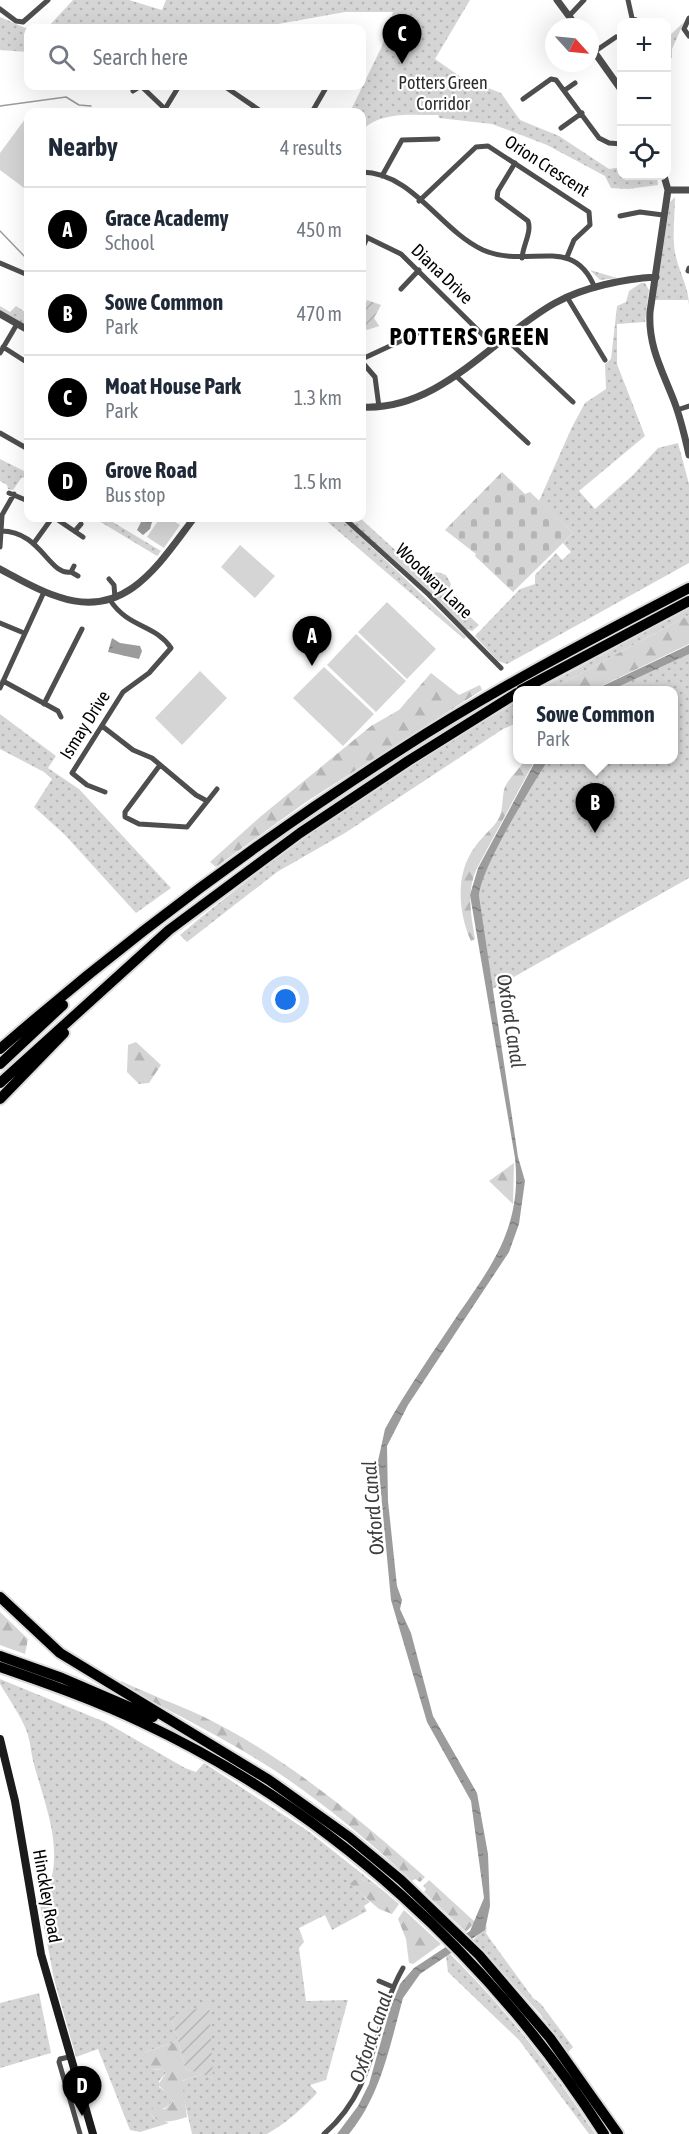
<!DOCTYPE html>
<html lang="en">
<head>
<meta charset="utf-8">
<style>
	:root { --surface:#fff; --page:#f2f2f3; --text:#1f2937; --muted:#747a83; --line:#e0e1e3; --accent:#000 }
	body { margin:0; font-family:"Asap Condensed",sans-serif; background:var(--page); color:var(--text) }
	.controls { position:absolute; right:18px; top:18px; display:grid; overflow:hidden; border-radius:12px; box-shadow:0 6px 24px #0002 }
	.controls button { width:54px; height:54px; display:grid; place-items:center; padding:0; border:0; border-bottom:2px solid var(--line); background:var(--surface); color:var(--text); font:30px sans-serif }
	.compass { position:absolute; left:545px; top:18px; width:54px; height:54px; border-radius:50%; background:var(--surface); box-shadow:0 6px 24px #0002; rotate:117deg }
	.you { position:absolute; left:286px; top:1000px; width:21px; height:21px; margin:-15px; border:4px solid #fff; border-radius:50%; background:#1a73e8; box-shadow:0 0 0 9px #1a73e833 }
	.badge { display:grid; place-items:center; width:39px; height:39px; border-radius:50%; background:var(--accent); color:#fff; font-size:20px; font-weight:700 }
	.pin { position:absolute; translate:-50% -50px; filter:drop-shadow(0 2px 3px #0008) }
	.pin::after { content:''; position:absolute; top:32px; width:21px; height:18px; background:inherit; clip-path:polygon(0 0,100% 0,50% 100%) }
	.popup { position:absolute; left:513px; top:686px; width:165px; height:78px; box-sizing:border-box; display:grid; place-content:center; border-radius:12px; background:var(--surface); filter:drop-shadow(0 2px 4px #0005); font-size:20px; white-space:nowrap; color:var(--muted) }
	.popup b { font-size:22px; color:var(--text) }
	.popup::after { content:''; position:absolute; left:50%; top:100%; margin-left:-12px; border:12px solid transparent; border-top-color:var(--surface) }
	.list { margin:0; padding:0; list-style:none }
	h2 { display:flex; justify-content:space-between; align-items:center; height:78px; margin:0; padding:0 24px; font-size:26px }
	h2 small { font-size:20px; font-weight:400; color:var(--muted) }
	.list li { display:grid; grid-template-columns:39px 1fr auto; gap:18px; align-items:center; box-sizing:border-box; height:84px; padding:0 24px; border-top:2px solid var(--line) }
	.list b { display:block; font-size:22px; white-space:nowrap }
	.list p { margin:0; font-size:20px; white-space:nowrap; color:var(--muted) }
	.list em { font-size:20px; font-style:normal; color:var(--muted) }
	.icon { flex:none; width:33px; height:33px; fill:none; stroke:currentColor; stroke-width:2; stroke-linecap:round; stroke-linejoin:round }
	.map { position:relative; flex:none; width:689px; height:2134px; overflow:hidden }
	.search { position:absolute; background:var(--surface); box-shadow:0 6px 24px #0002; left:24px; top:24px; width:342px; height:66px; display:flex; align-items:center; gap:15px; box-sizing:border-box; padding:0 21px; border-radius:12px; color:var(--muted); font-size:22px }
	.panel { position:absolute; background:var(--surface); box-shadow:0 6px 24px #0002; left:24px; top:108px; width:342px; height:414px; border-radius:12px }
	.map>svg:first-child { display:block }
	.grass { fill:url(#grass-dots) }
	.forest { fill:url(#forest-firs) }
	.cemetery { fill:url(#cemetery-stones) }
	.garden { fill:url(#garden-furrows) }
	.pitch { fill:#d5d5d5 }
	.water { fill:url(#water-ripples) }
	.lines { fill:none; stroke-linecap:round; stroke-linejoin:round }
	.stream { stroke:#9c9c9c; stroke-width:1.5 }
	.motorway-casing { stroke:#dbdbdb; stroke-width:14 }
	.minor { stroke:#4e4e4e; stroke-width:5 }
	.tertiary { stroke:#4e4e4e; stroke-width:7 }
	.secondary { stroke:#1b1b1b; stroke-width:8 }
	.motorway { stroke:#000; stroke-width:10 }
	.labels { text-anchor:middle; stroke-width:4.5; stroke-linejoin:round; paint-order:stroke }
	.park-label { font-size:18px; fill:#2c2c2c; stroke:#fff }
	.street-label { font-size:18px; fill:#000; stroke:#fff }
	.water-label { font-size:20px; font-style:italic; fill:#3d3d3d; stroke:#fff }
	.district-label { font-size:24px; font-weight:bold; letter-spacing:1.5px; fill:#000; stroke:#fff }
</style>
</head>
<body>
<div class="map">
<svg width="689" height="2134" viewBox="0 0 689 2134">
	<defs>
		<pattern id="grass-dots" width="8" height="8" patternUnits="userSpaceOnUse" patternTransform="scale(1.5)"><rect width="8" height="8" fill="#d5d5d5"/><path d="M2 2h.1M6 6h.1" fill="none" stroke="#b5b5b5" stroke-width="1.8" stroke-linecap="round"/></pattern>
		<pattern id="forest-firs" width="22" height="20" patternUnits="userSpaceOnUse" patternTransform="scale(1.5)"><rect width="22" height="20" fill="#d5d5d5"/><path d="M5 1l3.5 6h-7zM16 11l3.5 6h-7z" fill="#b5b5b5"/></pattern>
		<pattern id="cemetery-stones" width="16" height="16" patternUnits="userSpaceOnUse" patternTransform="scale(1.5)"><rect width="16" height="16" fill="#d5d5d5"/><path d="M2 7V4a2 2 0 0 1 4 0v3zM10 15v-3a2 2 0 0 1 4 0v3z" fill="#b5b5b5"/></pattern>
		<pattern id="garden-furrows" width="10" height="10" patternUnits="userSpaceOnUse" patternTransform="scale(1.5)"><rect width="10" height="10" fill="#d5d5d5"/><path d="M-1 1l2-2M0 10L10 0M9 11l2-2" fill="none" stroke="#b5b5b5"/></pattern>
		<pattern id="water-ripples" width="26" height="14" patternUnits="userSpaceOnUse" patternTransform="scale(1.5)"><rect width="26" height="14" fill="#9c9c9c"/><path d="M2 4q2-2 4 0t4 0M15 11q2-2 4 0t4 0" fill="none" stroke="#7d7d7d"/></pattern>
	</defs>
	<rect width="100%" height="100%" fill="#fff"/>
	<path class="grass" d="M73,0H129L162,10L166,0H470L435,59L462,78L501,93L520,120L559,136L609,169L621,167L622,176H657L658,185L628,189L611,188L605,176L547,145L492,124L439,118L438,115C412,115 382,111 362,130V112H350L382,46L393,12H345L256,28H47Z
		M0,17L28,29V52L0,50Z
		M684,22L672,49V58H667V38Z
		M675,197C675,214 672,235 675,253C679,272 689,288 689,305L688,300H655L670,202Z
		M590,270L617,278L600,280Z
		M641,283H645L649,290L645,322L617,324V364L645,436L579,491L595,509L633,475L658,448L678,443L689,484V563L507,664L498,661L475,636L520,589L535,584V575L556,553L562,560L571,552L563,543L573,533L539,501L572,427L585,403L606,389L605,364L611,359L617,306L626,302L629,291Z
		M0,306L10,312L16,306L28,314V327L0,311Z
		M0,459L28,473V480L22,477L13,490L8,489L7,485L0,481Z
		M94,518H106L161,551L157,556Z
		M323,518H339L351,527L466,637L464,639Z
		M347,518H360L425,577L437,572L446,575L451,584L447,596L479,625L472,631L466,629Z
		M689,608V615L550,690H537Z
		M689,649V878L489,991L474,898L492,850L541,760H673V690H603Z
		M517,702V723L503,729L345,833L277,872L187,942L180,935C285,847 398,769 517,702Z
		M0,714L56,756L48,768L79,789L171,888L136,913L65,835L34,807L52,779L44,772L0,749Z
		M0,1679L105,1722L185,1768L196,1772L204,1763L308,1831L380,1888L361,1879L351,1884L370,1902L364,1906L367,1911L332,1930L325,1915L299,1928L304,1942L299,1948L306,2001L348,2000L326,2080L310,2085L317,2093C302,2109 286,2123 267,2134H192L181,2086L182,2081L202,2074L213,2078L171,2017L178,2041L145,2052L153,2070L162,2069L166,2073L159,2081V2087L174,2096C171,2109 160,2109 150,2113L154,2118L169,2123L140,2132L130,2130L98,2049L76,2057L54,1979L40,1905C68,1861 48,1814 35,1768C31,1756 31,1744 27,1732C21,1716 9,1699 0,1684Z
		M487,1926L486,1933L490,1939L533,1998L541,2004L573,2047L568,2052L540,2014L473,1940Z
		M450,1954C505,2008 553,2069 595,2134H589L519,2040L448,1972L446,1956Z
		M39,1993L51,2053L0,2068V2003Z"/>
	<path class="forest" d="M689,615V644L593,690H550Z
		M431,673L459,695L480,685L482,690L306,802L216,867L210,862L260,817L371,726L399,710Z
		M525,760H535L477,868C466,893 471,913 475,939L471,941C458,912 455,873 475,847C482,836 493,829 499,818C503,809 502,800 504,790C507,779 519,770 525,760Z
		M136,1042L161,1065L149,1083L139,1084L127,1072L128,1045Z
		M514,1163L513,1204L489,1181Z
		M0,1612L28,1639L25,1654L0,1645Z
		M121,1681C148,1694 176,1704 202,1716C285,1756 357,1817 425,1877L420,1882L415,1879L412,1881C370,1842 325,1804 277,1772C227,1739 173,1713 121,1685Z
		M361,1879L380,1888L399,1904L392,1914L379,1909L350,1884L354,1880Z
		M429,1880L475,1922L466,1932L424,1892L426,1889L423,1886Z
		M404,1910L441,1944L413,1964L409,1963L406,1939L398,1919Z
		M178,2041L186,2069L202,2074L182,2081L187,2117C174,2121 159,2126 150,2113L153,2108L165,2109L172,2102L173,2097L158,2085L166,2073L162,2069L149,2070L145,2052Z"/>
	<path class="cemetery" d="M502,472L525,494L530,492L573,533L513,592L475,556L476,554L445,530Z"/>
	<path class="garden" d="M367,300L381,305L374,318L379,326L367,330L362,325V312Z
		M209,2005L213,2078L186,2069L171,2017Z"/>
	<path class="pitch" d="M28,115V191L0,170V153Z
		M160,518H169L180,525L164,548L147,537Z
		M240,545L275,576L255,598L221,567Z
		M387,602L436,649L407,679L358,632Z
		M356,634L406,681L376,712L327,665Z
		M324,667L374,714L343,746L293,698Z
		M200,671L227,698L182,745L155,718Z"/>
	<path class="water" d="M143,518L153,519L150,529L143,535L137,530Z
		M112,638L120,643L140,646L142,651L139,659L108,652Z
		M689,645V654L611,690H594Z
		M536,760H548C532,786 480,869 479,896L518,1157L525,1181L519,1224L509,1252L408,1405L387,1446L388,1501L397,1586L402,1600L400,1609L411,1633L433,1716L477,1793L488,1854L490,1906L485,1930L420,1974L403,1998C390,2045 381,2095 349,2134H337L358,2106L369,2084L390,2009L400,1984L414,1968L470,1931L484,1898L471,1801L427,1722L391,1600L378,1461L385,1429C407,1389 434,1351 459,1313C495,1262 522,1223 515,1158L470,895L478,868Z"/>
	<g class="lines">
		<path class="stream" d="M0,106L66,97L79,105L91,106
			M0,231L27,259"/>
		<g class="motorway-casing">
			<path id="motorway" d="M521,690L689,601
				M0,1049C125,940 261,839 400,750C493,690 591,639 689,588
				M0,1064L63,1005
				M0,1083L169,930L300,833L408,761L517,693
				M0,1099L64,1033
				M0,1597L60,1653L269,1780L349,1837L401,1880L479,1955L550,2038L618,2134
				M0,1656L62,1678L153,1717
				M0,1667C49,1684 97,1701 143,1723C331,1811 493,1960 604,2134"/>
		</g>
		<path class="minor" d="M628,0L632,18L640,22
			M0,9L16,21L23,22L48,0
			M569,16L584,0
			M689,18L684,29L689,36
			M594,52L616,37
			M141,86L165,109
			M224,86L262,112
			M565,90L575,83
			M133,91L141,86
			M523,99L551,79L556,80L599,138L609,143L622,144
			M170,112L165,109L179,86
			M312,112L327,86
			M561,128L582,113
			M515,163L498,191L497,198L528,221C532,232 523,245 522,258
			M362,172C413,173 440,230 483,250C529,270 573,233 595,288
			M382,176L402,140L438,139
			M419,201L476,147L488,146L589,212L590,225L574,240L567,257
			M620,216L640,212L663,215
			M362,235L401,254L494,346
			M362,249L367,238
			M0,263L28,275
			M688,271L689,268
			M401,289L419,270
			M567,297L605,360
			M505,338L573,402
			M3,347L28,363
			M0,353L17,324
			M362,359L418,333
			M362,362L375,377L379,407
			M455,375L528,443
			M677,410L689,406
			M0,433L28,449
			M9,493L28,501
			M55,518L83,537
			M344,518L428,594L501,668
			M1,531C41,531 49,576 71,572
			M75,531L81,524
			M34,543L52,518
			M0,547L2,515L14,494
			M74,566L71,572L78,576
			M109,579L114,585L115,598
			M0,623L24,633
			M3,681L58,711L61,717
			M0,688L44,592
			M44,704L82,629
			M102,726L133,750L152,758L196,795L207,801
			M160,765L125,812V817L139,824L187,827L217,789
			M105,792L87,785L72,773L123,692L149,673L171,648C155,624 128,628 110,600
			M379,1981L393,1987
			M69,2057L60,2059L59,2062L80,2134
			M324,2134C380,2085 370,2026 403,1968"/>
		<path class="tertiary" d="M557,0L577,27
			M590,46L622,91
			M664,176L668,190L650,312C648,346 662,370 674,401C681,419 685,437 689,455
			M668,190H689
			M0,314L28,330
			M362,407C440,411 492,338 555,303C584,287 623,279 656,277
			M0,569C19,579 38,591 59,597C126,620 159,564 194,518"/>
		<path class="secondary" d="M0,1739L15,1801L41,1954L93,2134"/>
		<use href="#motorway" class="motorway"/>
	</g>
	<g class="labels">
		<g class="park-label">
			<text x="443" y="89">Potters Green<tspan x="443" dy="21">Corridor</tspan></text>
		</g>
		<g class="street-label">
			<text transform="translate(547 166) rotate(33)" y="6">Orion Crescent</text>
			<text transform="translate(442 274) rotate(44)" y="6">Diana Drive</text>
			<text transform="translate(434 581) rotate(44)" y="6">Woodway Lane</text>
			<text transform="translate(85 725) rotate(-58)" y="6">Ismay Drive</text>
			<text transform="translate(47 1896) rotate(80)" y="6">Hinckley Road</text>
		</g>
		<g class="water-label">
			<text transform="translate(511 1021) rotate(81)" y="7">Oxford Canal</text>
			<text transform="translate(373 1508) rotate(-95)" y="7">Oxford Canal</text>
			<text transform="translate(371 2037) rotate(-71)" y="7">Oxford Canal</text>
		</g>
		<g class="district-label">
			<text x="470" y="345">POTTERS GREEN</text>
		</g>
	</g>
</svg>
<div class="controls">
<button>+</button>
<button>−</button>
<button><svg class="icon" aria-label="locate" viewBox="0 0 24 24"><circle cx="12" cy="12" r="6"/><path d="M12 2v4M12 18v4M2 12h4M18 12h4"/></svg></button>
</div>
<svg class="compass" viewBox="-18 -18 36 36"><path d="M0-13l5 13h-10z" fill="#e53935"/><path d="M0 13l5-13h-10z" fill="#747a83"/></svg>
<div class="you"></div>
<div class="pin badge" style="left:312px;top:666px">A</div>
<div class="pin badge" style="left:595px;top:833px">B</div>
<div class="popup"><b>Sowe Common</b>Park</div>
<div class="pin badge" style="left:402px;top:64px">C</div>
<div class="pin badge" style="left:82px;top:2116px">D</div>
<div class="search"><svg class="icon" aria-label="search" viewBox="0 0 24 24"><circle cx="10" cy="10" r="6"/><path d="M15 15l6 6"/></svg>Search here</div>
<section class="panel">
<h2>Nearby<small>4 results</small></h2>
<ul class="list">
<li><span class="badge">A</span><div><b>Grace Academy</b><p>School</p></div><em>450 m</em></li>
<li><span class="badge">B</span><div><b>Sowe Common</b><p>Park</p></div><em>470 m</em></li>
<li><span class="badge">C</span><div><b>Moat House Park</b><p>Park</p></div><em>1.3 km</em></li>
<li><span class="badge">D</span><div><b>Grove Road</b><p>Bus stop</p></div><em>1.5 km</em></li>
</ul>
</section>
</div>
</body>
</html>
